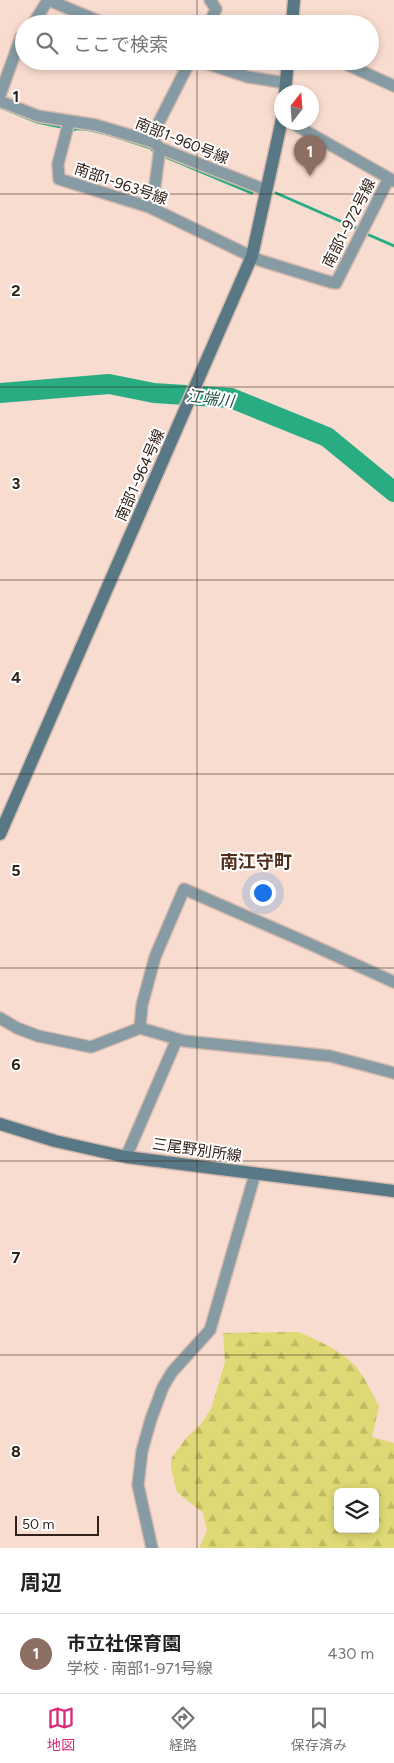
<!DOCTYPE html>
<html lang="ja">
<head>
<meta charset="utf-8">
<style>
	:root { --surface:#fff; --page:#f6f6f6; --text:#222; --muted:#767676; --line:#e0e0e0; --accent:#db2777 }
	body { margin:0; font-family:Figtree,"Noto Sans JP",sans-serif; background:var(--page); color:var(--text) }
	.controls { position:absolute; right:15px; bottom:15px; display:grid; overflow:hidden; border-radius:8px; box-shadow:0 2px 8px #0003 }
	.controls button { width:45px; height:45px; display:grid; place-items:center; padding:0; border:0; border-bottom:1px solid var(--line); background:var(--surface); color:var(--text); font:25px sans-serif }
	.compass { position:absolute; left:274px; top:85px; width:45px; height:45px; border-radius:50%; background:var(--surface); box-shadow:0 2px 8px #0003; rotate:17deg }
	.scale { position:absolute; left:15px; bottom:12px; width:84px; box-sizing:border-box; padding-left:5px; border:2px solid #312018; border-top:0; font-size:14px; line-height:18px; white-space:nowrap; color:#312018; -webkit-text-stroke:4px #fff; paint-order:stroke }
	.you { position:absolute; left:262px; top:892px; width:18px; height:18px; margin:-12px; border:4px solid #fff; border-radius:50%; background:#1a73e8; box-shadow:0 0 0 8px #1a73e833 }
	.badge { display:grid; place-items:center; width:32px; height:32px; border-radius:50%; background:var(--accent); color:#fff; font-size:16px; font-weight:700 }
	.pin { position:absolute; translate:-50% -41px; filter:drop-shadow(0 1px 2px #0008) }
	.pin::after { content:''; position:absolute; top:26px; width:18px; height:15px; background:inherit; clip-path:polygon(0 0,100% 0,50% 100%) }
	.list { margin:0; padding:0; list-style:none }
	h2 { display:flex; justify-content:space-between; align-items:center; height:65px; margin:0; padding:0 20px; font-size:21px }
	h2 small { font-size:16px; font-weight:400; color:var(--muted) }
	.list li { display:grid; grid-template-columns:32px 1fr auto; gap:15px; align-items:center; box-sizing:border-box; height:80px; padding:0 20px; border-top:1px solid var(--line) }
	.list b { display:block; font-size:19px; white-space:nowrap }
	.list p { margin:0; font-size:16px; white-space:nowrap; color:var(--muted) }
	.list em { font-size:16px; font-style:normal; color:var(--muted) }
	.icon { flex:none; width:28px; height:28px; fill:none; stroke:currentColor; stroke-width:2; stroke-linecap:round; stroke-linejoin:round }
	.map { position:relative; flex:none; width:394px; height:1548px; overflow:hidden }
	.search { position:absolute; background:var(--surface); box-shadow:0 2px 8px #0003; left:15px; right:15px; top:15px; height:55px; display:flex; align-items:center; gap:12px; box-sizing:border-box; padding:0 18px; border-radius:28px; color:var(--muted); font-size:19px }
	.sheet { height:145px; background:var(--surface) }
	nav { display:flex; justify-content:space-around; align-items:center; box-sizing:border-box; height:70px; border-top:1px solid var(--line); background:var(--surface); font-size:14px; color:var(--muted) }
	nav a { display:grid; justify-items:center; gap:2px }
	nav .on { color:var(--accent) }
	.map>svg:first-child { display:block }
	.forest { fill:url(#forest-firs); fill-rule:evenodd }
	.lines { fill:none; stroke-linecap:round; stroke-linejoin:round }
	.stream { stroke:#2aac82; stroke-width:3 }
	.river { stroke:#2aac82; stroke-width:20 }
	.street-casing { stroke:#d4baae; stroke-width:14 }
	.secondary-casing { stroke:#d4baae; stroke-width:15 }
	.street { stroke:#869ba4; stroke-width:11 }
	.secondary { stroke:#597886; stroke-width:12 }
	.grid { fill:none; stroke:#312018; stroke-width:1; stroke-opacity:0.55 }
	.labels { text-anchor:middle; stroke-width:4; stroke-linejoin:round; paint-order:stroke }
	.street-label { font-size:15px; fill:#312018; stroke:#fff }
	.water-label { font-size:16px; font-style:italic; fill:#245542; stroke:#fff }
	.quarter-label { font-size:18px; font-weight:bold; fill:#502c1a; stroke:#fff }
	.grid-label { font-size:16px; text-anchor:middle; font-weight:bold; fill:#312018; stroke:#fff; stroke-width:4; stroke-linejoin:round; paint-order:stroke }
</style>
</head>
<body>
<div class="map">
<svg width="394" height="1548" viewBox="0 0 394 1548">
	<defs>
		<pattern id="forest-firs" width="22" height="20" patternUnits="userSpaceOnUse" patternTransform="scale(1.25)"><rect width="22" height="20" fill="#ded975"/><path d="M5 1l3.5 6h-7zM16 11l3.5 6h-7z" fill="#bfba64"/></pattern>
	</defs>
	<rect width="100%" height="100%" fill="#f8dccf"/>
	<path class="forest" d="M298,1332C318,1340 348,1354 360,1372C367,1382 373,1395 379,1406L372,1437L394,1443V1548H199L207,1531L203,1513L177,1492L171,1468V1459L186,1438L201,1424L211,1409L225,1362L223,1333ZM338,1492H375V1529H338Z"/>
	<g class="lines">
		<path class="stream" d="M0,107L37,122L61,127
			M73,130C84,124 136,144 151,148L155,153
			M166,157L252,193
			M276,193L356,228
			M369,235L394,246"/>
		<path class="river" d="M0,393L109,384L154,393L231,398L327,437L394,492"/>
		<g class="street-casing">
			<path id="street" d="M48,0L106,24
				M33,24L48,0
				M209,24L216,9L210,0
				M199,61L248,77L286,83
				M339,61L394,86
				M0,95L21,37L24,35
				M0,101L38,116L96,125L153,142L160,148L182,157L266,190
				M69,122L58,164L59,179L149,207L259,260L330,282L336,283L389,178
				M290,122L394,181
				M153,142L159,122L190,61
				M152,208L160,148
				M0,1018L17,1028L38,1036L91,1047L140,1028L184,1041L330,1056L394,1073
				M140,1028L142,1005L155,957L184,889L301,940L394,982
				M126,1157L177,1039
				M152,1548L138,1485L142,1451L151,1419L163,1387L172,1372L210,1330L255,1174"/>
		</g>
		<g class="secondary-casing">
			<path id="secondary" d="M292,24L294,0
				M285,92L288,61
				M0,834L252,256L282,119
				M0,1124L55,1141L126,1157L394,1191"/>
		</g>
		<use href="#street" class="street"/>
		<use href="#secondary" class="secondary"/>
	</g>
	<path class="grid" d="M197,0V24M197,61V1548M0,194H394M0,387H394M0,580H394M0,774H394M0,968H394M0,1161H394M0,1355H394"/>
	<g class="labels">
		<g class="street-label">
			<text transform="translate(182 141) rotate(22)" y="5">南部1-960号線</text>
			<text transform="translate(121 184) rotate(19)" y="5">南部1-963号線</text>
			<text transform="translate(349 223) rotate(-63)" y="5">南部1-972号線</text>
			<text transform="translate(140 475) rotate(-66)" y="5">南部1-964号線</text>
			<text transform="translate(197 1150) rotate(8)" y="5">三尾野別所線</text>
		</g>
		<g class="water-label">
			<text transform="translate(210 398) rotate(7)" y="6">江端川</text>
		</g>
		<g class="quarter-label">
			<text x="256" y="868">南江守町</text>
		</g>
	</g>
	<g class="grid-label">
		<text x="16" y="102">1</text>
		<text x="16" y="296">2</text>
		<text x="16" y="489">3</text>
		<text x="16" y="683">4</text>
		<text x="16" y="876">5</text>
		<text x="16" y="1070">6</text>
		<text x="16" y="1263">7</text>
		<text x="16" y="1457">8</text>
	</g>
</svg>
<div class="controls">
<button><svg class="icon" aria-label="layers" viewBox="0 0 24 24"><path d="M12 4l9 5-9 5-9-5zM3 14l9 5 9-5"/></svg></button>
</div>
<svg class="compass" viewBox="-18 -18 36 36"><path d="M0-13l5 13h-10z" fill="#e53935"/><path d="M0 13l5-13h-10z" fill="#767676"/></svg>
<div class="scale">50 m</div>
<div class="you"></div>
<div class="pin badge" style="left:310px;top:176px;background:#8d6e63">1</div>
<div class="search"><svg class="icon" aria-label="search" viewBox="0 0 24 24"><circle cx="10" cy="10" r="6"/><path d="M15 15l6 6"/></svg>ここで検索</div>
</div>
<section class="sheet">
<h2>周辺<small></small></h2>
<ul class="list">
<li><span class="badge" style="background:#8d6e63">1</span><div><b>市立社保育園</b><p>学校 · 南部1-971号線</p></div><em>430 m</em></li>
</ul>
</section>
<nav>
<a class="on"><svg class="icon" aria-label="map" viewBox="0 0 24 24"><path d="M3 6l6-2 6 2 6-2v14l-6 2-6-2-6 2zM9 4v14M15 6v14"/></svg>地図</a>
<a><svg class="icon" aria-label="directions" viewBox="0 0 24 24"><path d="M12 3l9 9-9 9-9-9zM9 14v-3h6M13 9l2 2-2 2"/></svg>経路</a>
<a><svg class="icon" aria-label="saved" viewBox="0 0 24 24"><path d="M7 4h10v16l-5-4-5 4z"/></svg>保存済み</a>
</nav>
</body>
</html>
